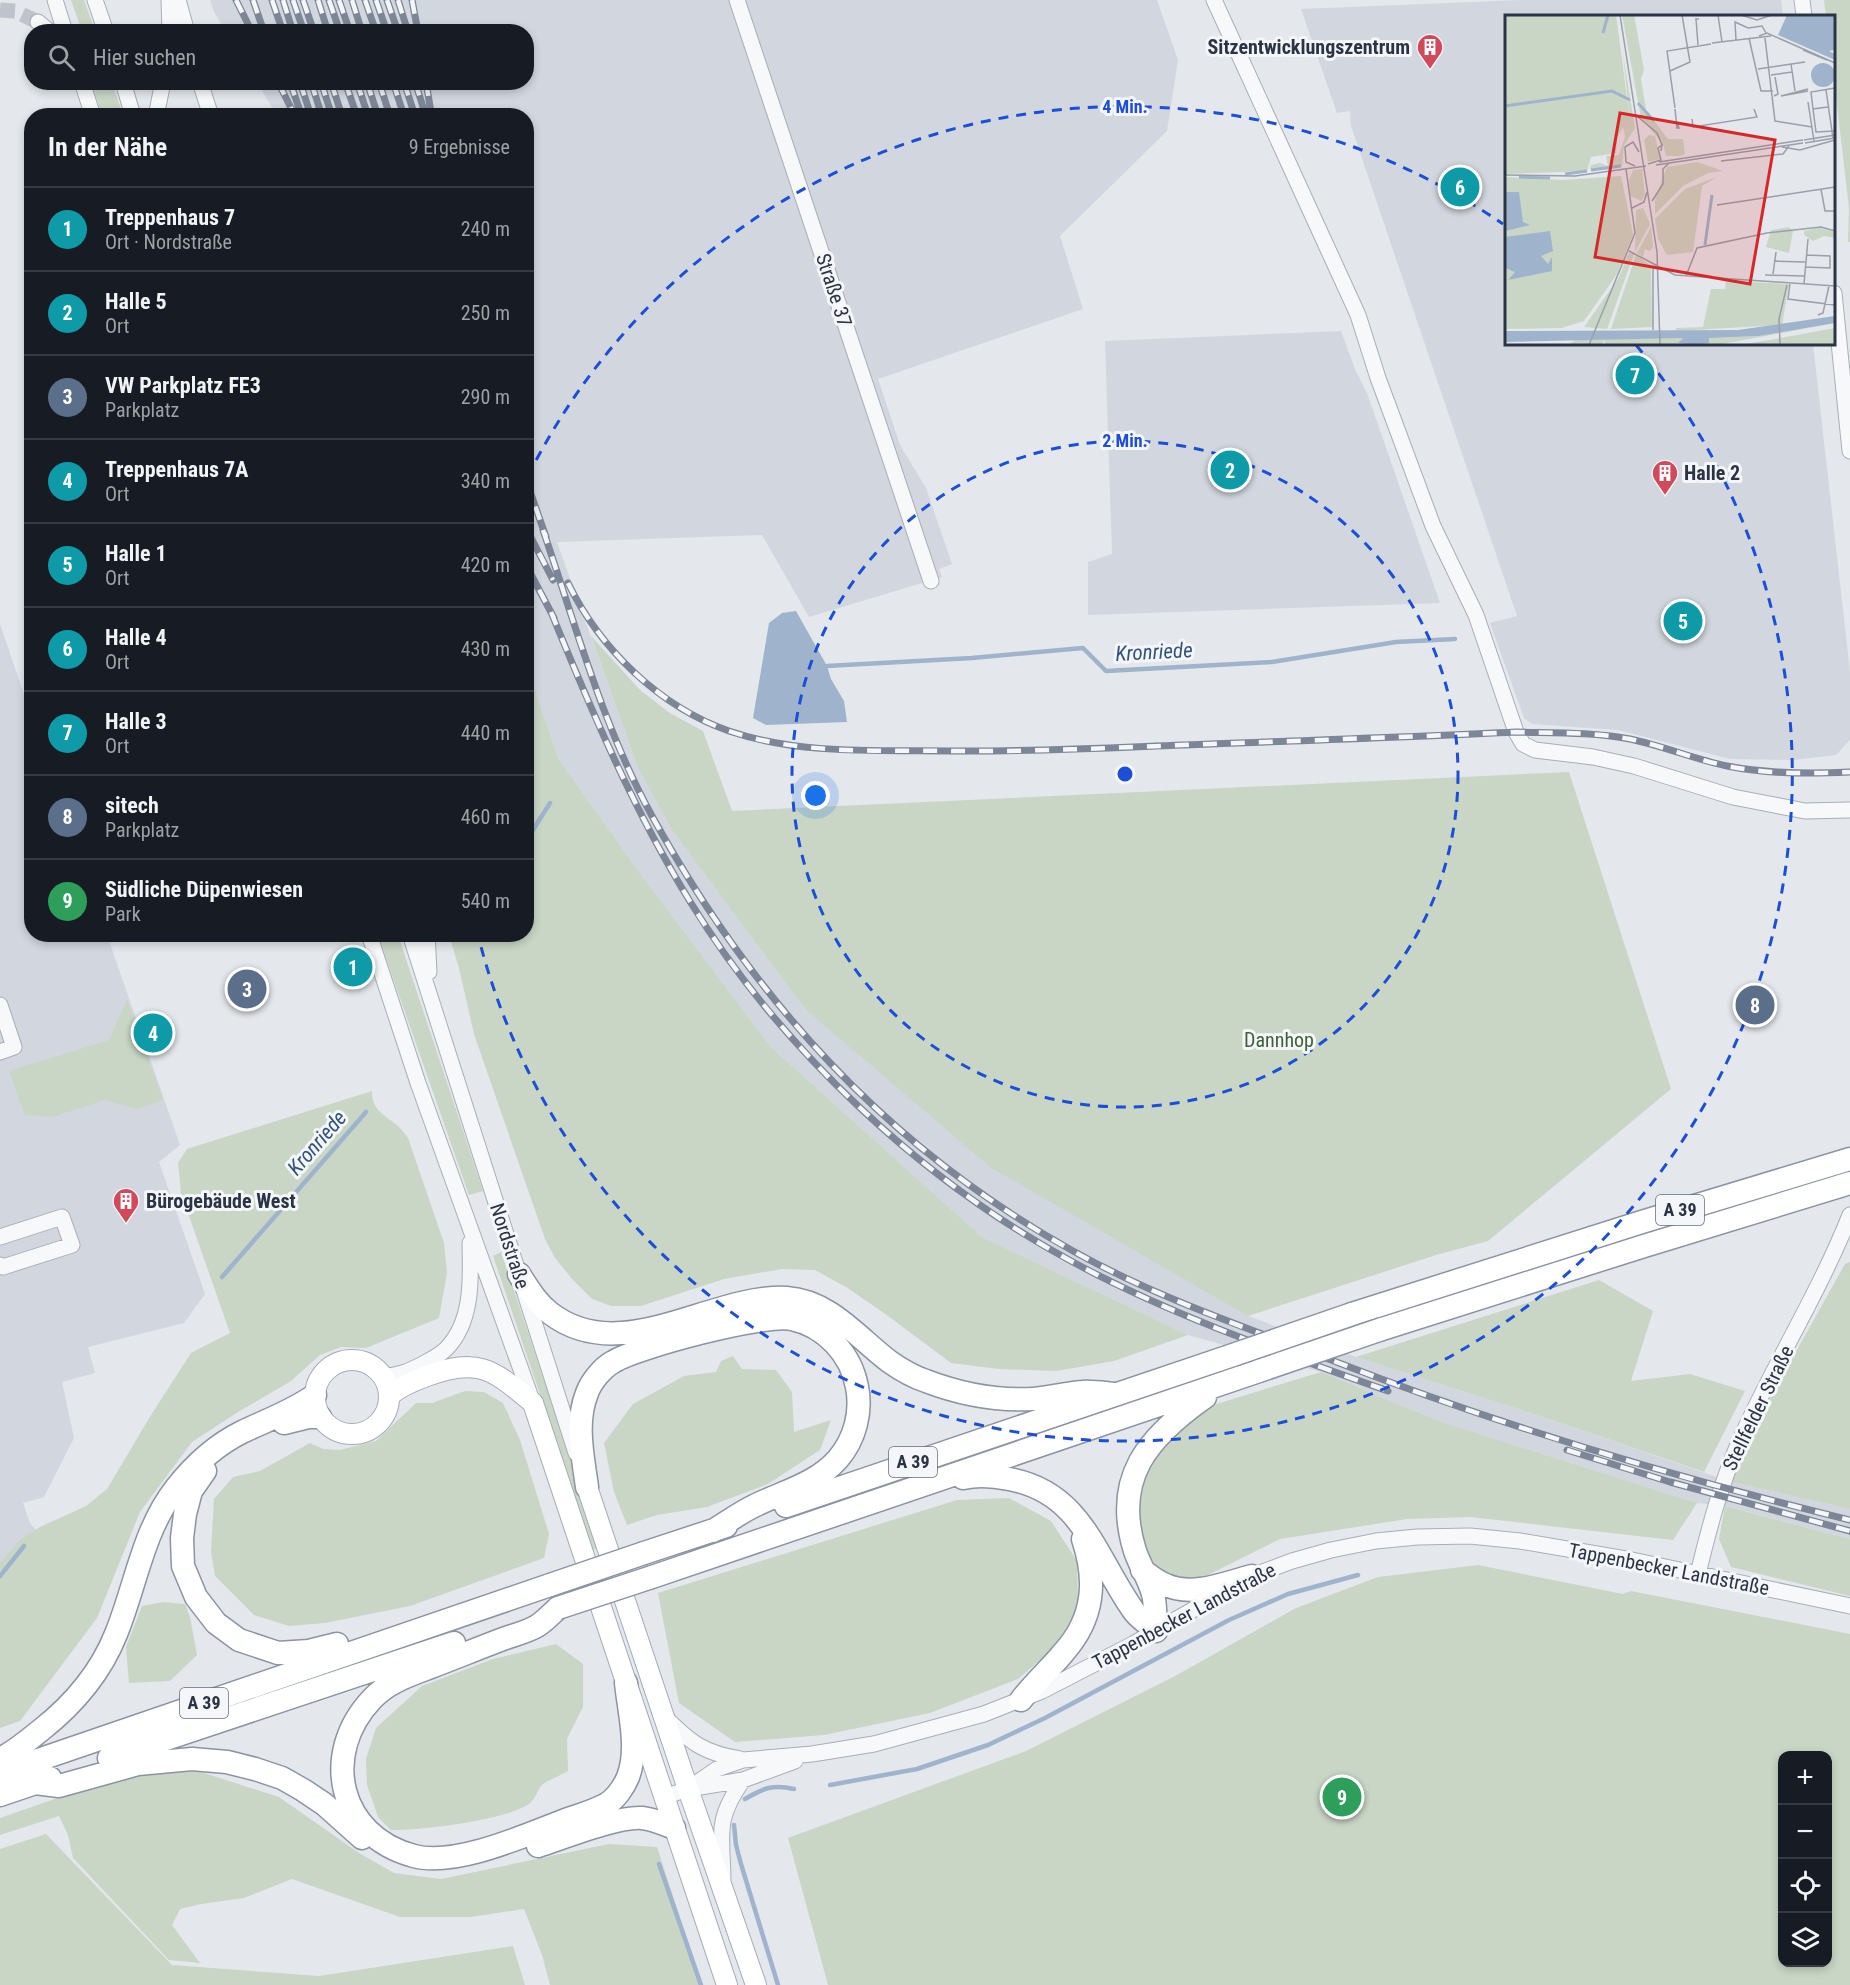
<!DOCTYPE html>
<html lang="de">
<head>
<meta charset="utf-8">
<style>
	:root { --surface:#171b24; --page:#20242c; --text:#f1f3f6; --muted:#9ea1a6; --line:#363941; --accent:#d1495b }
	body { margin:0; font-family:"Roboto Condensed",sans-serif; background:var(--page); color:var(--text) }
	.controls { position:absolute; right:18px; bottom:18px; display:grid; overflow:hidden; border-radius:12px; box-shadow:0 3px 9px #0003 }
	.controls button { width:54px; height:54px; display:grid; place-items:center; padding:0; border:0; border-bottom:2px solid var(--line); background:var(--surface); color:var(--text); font:30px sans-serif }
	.you { position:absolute; left:816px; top:796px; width:21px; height:21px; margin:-15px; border:4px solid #fff; border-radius:50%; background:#1a73e8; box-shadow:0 0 0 9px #1a73e833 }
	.badge { display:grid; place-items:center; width:39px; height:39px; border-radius:50%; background:var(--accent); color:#fff; font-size:20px; font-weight:700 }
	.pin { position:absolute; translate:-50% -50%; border:3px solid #fff; box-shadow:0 2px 6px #0006 }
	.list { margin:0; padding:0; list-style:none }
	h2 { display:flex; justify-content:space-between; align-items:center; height:78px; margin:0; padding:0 24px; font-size:26px }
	h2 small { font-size:20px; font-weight:400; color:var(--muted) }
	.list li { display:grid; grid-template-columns:39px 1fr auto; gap:18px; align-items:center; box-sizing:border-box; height:84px; padding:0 24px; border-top:2px solid var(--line) }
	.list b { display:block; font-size:22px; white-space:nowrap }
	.list p { margin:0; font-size:20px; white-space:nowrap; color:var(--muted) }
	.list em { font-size:20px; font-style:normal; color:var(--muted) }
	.icon { flex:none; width:33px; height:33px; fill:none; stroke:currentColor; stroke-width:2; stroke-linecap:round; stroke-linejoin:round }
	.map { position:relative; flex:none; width:1850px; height:1985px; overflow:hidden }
	.search { position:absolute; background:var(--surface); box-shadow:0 3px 9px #0003; left:24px; top:24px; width:510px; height:66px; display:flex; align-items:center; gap:15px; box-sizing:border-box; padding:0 21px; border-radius:24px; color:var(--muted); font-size:22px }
	.panel { position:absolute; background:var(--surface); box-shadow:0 3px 9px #0003; left:24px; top:108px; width:510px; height:834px; border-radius:24px }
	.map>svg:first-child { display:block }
	.built { fill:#d2d6de }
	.green { fill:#c9d6c5; fill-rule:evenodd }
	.water { fill:#9fb4cc }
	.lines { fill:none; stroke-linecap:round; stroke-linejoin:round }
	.stream { stroke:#9fb4cc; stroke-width:4.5 }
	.minor-tunnel { stroke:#bfc3cb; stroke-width:15; stroke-dasharray:15 8; stroke-linecap:butt }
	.minor-casing { stroke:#a9aeb7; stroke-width:17 }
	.major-casing { stroke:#a3abb8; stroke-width:22 }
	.highway-casing { stroke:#8b94a3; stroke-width:25 }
	.minor { stroke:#f7f8fa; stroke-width:15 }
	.major { stroke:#fff; stroke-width:20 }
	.highway { stroke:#fff; stroke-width:22 }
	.rail-casing { stroke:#7d8696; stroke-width:7 }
	.rail { stroke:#f4f6f9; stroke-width:4.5; stroke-dasharray:14; stroke-linecap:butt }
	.highway-bridge-casing { stroke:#8b94a3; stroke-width:25; stroke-linecap:butt }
	.highway-bridge { stroke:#fff; stroke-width:22 }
	.ring { fill:none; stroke:#1d4ed8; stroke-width:3; stroke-dasharray:10 8 }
	.labels { text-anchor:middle; stroke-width:6; stroke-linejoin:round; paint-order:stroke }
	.shield { fill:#f4f6f9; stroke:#676e7b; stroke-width:1.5 }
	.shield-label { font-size:18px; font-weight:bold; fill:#2b3445 }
	.poi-label { font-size:20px; font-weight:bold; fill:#2b3445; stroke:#f4f6f9; text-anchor:start }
	.street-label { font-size:20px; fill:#2b3445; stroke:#f4f6f9 }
	.park-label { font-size:20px; fill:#3f6138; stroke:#f4f6f9 }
	.water-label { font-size:21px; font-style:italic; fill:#34527a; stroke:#f4f6f9 }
	.inset-river { fill:none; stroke:#9fb4cc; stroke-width:3 }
	.inset-road { fill:none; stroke:#9a9fa9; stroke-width:1.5 }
	.view { fill:#d62828; fill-opacity:0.15; stroke:#d62828; stroke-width:3 }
	.inset-edge { fill:none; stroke:#2b3445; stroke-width:3 }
	.centre { fill:#1d4ed8; stroke:#f4f6f9; stroke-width:3 }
	.ring-label { font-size:18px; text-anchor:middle; font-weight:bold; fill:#1d4ed8; stroke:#f4f6f9; stroke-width:6; stroke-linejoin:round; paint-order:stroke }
</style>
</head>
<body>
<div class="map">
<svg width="1850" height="1985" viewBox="0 0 1850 1985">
	<rect width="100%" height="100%" fill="#e4e7ec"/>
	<path class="built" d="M210,0H1157L1178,60L1167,131L1060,236L1083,309L878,379L900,445L926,488L952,564L939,569L942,577L809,617L762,535L557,542L638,768L672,830L804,1008L1248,1316L1356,1357L1549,1419L1731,1482L1850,1509V1539L1726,1506L1697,1503L1439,1421L1321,1372L1188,1335L982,1237L771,1047L639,872L558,758L527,666L526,116L276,115L258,83L526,82V32L226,31L215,14Z
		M1521,0H1781L1783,16H1506V344H1813L1850,672V740L1836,755L1793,760L1730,759L1618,730L1532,724L1524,718L1490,623L1517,616L1351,126L1350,111L1337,113L1301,9Z
		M1341,331L1355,369L1367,393L1440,603L1088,615V562L1112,554L1105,341Z
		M0,624L31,715L32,934L107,935L180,1145L159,1162L205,1294L184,1323L88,1347L95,1373L62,1382L74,1438L44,1497L23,1503L30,1523L96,1597L0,1719Z"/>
	<path class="green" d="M71,0H84L95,31H82Z
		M1824,0H1850V242H1848L1849,208L1834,79V16H1826Z
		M91,83H112L123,115H102Z
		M591,636L640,690L670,713L703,731L732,811L1569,772L1671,1089L1488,1241L1436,1255L1248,1316L990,1167L804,1008L672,830L638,768Z
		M527,666L558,758L639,872L771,1047L982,1237L1188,1335L1114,1361L1056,1371L999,1369L951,1363L884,1313L846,1287L815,1270L782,1269L724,1279L641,1306H611L592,1299L573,1280L555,1258L545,1239L474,1034L459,968L449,935L526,934Z
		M378,935H398L483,1191L469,1195Z
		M127,999L163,1100L138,1109L105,1100L52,1117L25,1115L9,1071L109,1040Z
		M372,1091C371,1110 386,1116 398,1126C402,1130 405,1134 408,1138L444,1243L447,1273L439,1318L366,1348L341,1347L320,1355L291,1381L238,1412L192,1442L140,1512L97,1618L20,1721L0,1728V1563L21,1539L40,1527L86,1506L107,1489L151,1415L191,1353L230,1333L181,1193L178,1163L187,1149Z
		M501,1252L600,1547L593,1550L493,1256Z
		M1850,1262V1509L1731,1482L1760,1416L1845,1264Z
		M1599,1280L1653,1311L1631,1381L1690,1374L1745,1391L1704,1472L1549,1419L1356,1357Z
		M733,1356L742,1369L776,1370L792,1392L794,1432L831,1420L820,1450L768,1484L707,1507L657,1515L627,1525L614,1492L604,1443L633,1404L684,1376L716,1372L721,1361Z
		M1321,1372L1439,1421L1697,1503L1673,1540L1470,1517L1407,1519L1280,1539L1204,1577L1173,1578L1155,1565L1144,1546L1138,1522V1492L1158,1443L1210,1406Z
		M465,1391L484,1392L503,1403L520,1440L549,1534L544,1558L410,1606L325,1623L289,1626L254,1615L215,1576L211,1552L214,1499L233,1477L260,1471L310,1443L324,1449L340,1450L376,1441L416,1403H432Z
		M1009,1498L1051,1521L1077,1561L1078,1608L1053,1649L1018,1679L930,1713L824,1735L735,1742L679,1703L658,1593L957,1500Z
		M1725,1506L1850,1539V1596L1731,1567L1719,1539Z
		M1478,1565L1623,1594L1631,1591L1850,1634V1985H828L788,1838L1026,1751L1177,1675L1296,1608L1378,1577ZM1782,1756H1828V1962H1782Z
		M163,1602L185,1604L190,1617L197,1655L170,1681L129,1683L126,1647L142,1606Z
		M556,1644L583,1664V1707L567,1739L568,1771C560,1776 546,1780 540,1787C537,1792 535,1799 530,1803C510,1820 418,1831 391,1830L378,1817L367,1785L366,1759L376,1728L422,1686L493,1659Z
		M163,1770L201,1772L279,1797L359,1853L394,1873L441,1879L609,1844L657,1847L702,1985H550L542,1955L524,1909L471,1917H400L292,1879L244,1898L201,1904L180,1909L172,1925L200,1963L169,1960L73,1858L68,1835L59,1816L0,1835V1818L95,1785Z
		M46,1834L172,1965L319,1976L513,1946L525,1985H0V1849Z"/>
	<path class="water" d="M796,611L827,666L831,679L844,701L847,722L766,725L753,718L769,623L782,613Z"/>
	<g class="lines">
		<path class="stream" d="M827,666L972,658L1083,648L1106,671L1272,662L1396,642L1455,639
			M526,841L550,803
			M222,1277L366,1112
			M0,1576L24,1546
			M830,1785L917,1769L988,1745L1045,1718L1229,1620L1288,1594L1358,1575
			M745,1799C764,1788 773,1784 794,1789
			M734,1825L736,1845L741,1864L778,1985
			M659,1864L701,1985"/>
		<path class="minor-tunnel" d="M0,10L15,11L38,22"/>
		<g class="minor-casing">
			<path id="minor" d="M55,0L65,32
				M95,0L106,32
				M169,0L170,32
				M178,0L187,32
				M737,0L931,581
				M1214,0L1358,315L1378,378L1433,526L1476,615L1516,732L1523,744L1535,750L1593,757L1634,766L1733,797L1805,811L1850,810
				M1802,0L1804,16
				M38,22L50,32
				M82,82L93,116
				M123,82L133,116
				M200,82L211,116
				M156,116L163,82
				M1834,293L1850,451
				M369,934L418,1083L533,1403
				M410,934L576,1453
				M427,934L429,972
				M0,1005L14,1047L0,1052
				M0,1237L62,1217L72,1245L3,1267L0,1265
				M383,1376C399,1376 409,1371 423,1364C430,1360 440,1355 446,1349C473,1322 471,1278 470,1243
				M1698,1574C1709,1528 1721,1483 1740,1440C1774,1364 1819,1293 1850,1215
				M666,1718C691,1743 704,1753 740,1759
				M694,1788L743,1780L795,1761
				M664,1797L688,1789L717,1769L743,1760L812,1754L874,1744L984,1714L1042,1691L1133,1644L1252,1576L1292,1561L1331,1550L1376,1541L1417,1537L1470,1536L1520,1541L1632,1560L1850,1606
				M723,1878C722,1832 715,1820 743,1780"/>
		</g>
		<g class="major-casing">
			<path id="major" d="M315 1397a37 37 0 1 1 74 0a37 37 0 1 1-74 0Z
				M390,1395C401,1386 413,1381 427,1376C480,1356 494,1371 533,1403L727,1985
				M587,1487L688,1789L756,1985"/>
		</g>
		<g class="highway-casing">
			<path id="highway" d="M519,1274C528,1288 536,1302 550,1313C621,1368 711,1294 787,1298C830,1301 858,1338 890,1362C900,1369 914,1377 926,1381C960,1394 996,1401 1033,1399C1050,1398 1066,1393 1082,1392C1093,1391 1104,1393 1114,1394
				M1352,1314L1645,1221L1850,1159
				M1382,1329L1644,1246L1850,1183
				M284,1423L308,1417H320
				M205,1471L191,1491L185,1514L182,1538L183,1566L196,1597L216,1623L239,1640L278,1653L309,1651L337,1644
				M963,1478C977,1475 994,1476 1009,1479C1082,1492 1095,1556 1133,1610C1138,1618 1149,1624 1156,1631
				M587,1487C583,1457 575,1423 587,1393C591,1382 602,1368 613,1362C637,1347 765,1313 792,1319C825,1326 851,1354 857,1387C862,1412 855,1439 838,1459C815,1485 781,1492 752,1507C738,1514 726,1523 713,1531
				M786,1506L1233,1355
				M644,1553L726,1526
				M1142,1570C1149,1575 1157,1582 1166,1585C1193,1597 1225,1583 1252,1576
				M652,1577L1259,1371
				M558,1608C551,1614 545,1621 537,1626C527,1632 514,1635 503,1639C479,1648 455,1658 431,1667C410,1675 388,1682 372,1699C320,1754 338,1836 414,1856C454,1867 524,1836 563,1821C576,1816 592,1812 605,1805C615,1800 624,1787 628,1777C639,1749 629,1712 626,1683
				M1156,1631C1155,1619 1156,1605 1153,1594C1149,1579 1140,1566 1135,1551C1112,1478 1148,1437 1205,1397
				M1021,1700C1034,1683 1050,1669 1064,1652C1094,1618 1097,1581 1083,1539
				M109,1758L454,1643
				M0,1759C16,1751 27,1741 41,1730C74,1704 100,1674 116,1634C136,1585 143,1530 176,1488C194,1465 216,1445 242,1432C267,1420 293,1411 315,1395
				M0,1773L550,1585
				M35,1783L59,1786L138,1764L192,1759L227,1762L255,1769L282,1778L303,1790L324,1804L362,1838
				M0,1795L50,1778
				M538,1846C563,1838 618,1816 642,1818C653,1819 664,1824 674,1828"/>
		</g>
		<use href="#minor" class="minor"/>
		<use href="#major" class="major"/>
		<use href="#highway" class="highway"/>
		<g class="rail-casing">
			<path id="rail" d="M236,0L252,32
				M253,0L264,32
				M272,0L283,32
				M283,0L293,32
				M293,0L304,32
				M303,0L314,32
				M318,0L328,32
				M329,0L340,32
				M339,0L350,32
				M352,0L362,32
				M365,0L376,32
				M376,0L387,32
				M387,0L398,32
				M398,0L408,32
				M412,0L418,32
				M278,82L295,116
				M290,82L299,108
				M300,82L311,116
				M311,82L322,116
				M321,82L332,116
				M331,82L342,116
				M345,82L357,116
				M357,82L368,116
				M367,82L378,116
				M379,82L390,116
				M393,82L404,116
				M404,82L415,116
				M415,82L426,116
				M426,82L431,112
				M526,480L546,537
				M526,528L553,580
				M543,530C576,626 603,727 652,816C754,1001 888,1148 1073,1251C1157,1298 1250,1329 1339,1363C1505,1427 1677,1478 1850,1520
				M526,565L554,618
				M568,583C600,649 660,707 729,731C800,755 877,750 951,751C1038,752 1124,747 1211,744C1312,740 1414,737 1516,732C1554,733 1592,732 1630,739C1663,746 1694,759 1727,766C1768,774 1808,774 1850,772
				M551,612C592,712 634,811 691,903C780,1048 922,1181 1071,1261C1172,1316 1281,1353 1388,1391
				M1567,1450L1670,1482L1850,1531"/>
		</g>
		<use href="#rail" class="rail"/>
		<g class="highway-bridge-casing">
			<path id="highway-bridge" d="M1233,1355L1352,1314
				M1259,1371L1382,1329
				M550,1585L644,1553
				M558,1608L652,1577"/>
		</g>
		<use href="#highway-bridge" class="highway-bridge"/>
	</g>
	<g class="ring">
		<circle cx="1125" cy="774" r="333"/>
		<path d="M528 476A667 667 0 0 1 1503 224M1636 345A667 667 0 1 1 478 935"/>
	</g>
	<defs>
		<g id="building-pin" transform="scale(1.35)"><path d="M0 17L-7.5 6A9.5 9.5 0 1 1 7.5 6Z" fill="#d1495b" stroke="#f4f6f9"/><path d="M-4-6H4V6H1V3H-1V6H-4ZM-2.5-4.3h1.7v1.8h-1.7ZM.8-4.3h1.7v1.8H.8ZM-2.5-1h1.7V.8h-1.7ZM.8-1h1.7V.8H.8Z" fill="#fff"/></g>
	</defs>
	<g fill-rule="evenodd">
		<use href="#building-pin" x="1430" y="47"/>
		<use href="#building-pin" x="1665" y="473"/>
		<use href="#building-pin" x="126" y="1201"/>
	</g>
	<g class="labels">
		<g class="shield">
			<rect x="1656" y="1195" width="48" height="30" rx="4.5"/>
			<rect x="889" y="1447" width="48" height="30" rx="4.5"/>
			<rect x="180" y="1688" width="48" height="30" rx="4.5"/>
		</g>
		<g class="shield-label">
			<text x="1680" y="1216">A 39</text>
			<text x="913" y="1468">A 39</text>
			<text x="204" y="1709">A 39</text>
		</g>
		<g class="poi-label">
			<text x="1410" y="54" text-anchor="end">Sitzentwicklungszentrum</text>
			<text x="1684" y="480">Halle 2</text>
			<text x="146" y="1208">Bürogebäude West</text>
		</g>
		<g class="street-label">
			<text transform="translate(834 290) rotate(72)" y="7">Straße 37</text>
			<text transform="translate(510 1246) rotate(72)" y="7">Nordstraße</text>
			<text transform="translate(1758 1408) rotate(-64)" y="7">Stellfelder Straße</text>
			<text transform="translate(1669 1569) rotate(11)" y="7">Tappenbecker Landstraße</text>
			<text transform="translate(1184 1616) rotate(-28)" y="7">Tappenbecker Landstraße</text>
		</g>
		<g class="park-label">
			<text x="1279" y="1047">Dannhop</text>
		</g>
		<g class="water-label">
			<text transform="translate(1154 652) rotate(-3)" y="7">Kronriede</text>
			<text transform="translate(317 1143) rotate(-49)" y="7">Kronriede</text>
		</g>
	</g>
	<g transform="translate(1505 15)">
		<rect width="330" height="330" fill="#e4e7ec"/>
		<path d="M0,0H111L125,105L118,39L130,113L119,130L117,151L85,154L86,150L95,148L103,151L101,141L114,140L120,122L118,112L112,123L111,138L86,142L82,156L0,159ZM117,0H129L139,55L136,64L141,95L163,124H178L180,139L176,141H161L158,129L136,103ZM144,120L150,121L155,144L143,147L139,125ZM192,147L218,156L203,158L178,171L150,199V184L162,152ZM137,154L140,179L137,186L125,181L124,165L128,155ZM116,161L128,219L112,259L79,306L57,313L0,314V162L58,165ZM212,162L197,171L188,237L162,240L153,224L150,204L180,174ZM138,193L145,209L130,237L131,195ZM146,212L148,232L145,236L140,234L138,242L132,238ZM284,212L288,216L284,238L261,232L266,215ZM314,213L330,217V223L319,221L308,226L299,220V216ZM124,238L129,239L102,314L79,312L113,264ZM131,240L146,251L147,312L106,314ZM221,266L284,269L277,310L171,316V313L198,312L206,274H220ZM330,308L212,330H191L204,328V323L254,321ZM330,313V330H235L270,324ZM167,323H178L173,328L184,330H101L99,325L97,330H64L70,325Z" fill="#c9d6c5"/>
		<path d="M282,0H330V35L324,36L330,39V45L273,20ZM306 60a12 12 0 1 1 24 0a12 12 0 1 1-24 0ZM0,177H14L18,207L25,210L0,216ZM45,216L48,236L36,241L43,249L47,242V256L3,265L10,257L0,253V222ZM330,301V308L254,321L204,323V328L191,330L173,328L178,323L0,327V316L233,315Z" fill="#9fb4cc"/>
		<path class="inset-river" d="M98,18L103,0M133,88L149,106M0,91L107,76L125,85M86,155L116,151M60,159L82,156M14,162L45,163M200,230L207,180"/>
		<path class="inset-road" d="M115,0L152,237L155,330M213,0L217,27M236,0L252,5L267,0M254,21L262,18L330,48M244,23L256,76H268M260,23L270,106L307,112M231,25L230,7L243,13L257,11L261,18M207,28L266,21M193,30L191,4H194M298,35L322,45M286,49L290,76M253,54L300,47M165,56L185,47L177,0M266,60L287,57M321,75L328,123M269,81L273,79L270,62M276,81L303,74M276,81L303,76M303,87L309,126M323,92L308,94L311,117L330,116M170,93L162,36L206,29M170,94L172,113H174L172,107M308,94L306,77L330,73M133,102L152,118L157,130M187,104L188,112L252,102L249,94M299,125L330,120M300,128L330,123M277,132L295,135L330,125M216,146L278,139L284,131M154,147L298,125M143,149L156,145L153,133L157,130L156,136M151,150L298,128M130,151L121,147L120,132L128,127L134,137M0,160L70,161L141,151M316,174L320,196H330M147,186L158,169V154L164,148M212,190L330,172M127,193L139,187L142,177M124,236L170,260L330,271M269,246L300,247M148,251V315M300,252L325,253V241L301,240M268,259L271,237M260,260L299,261M181,261L192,233L262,218L316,212L330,216M285,268L283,284L330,290M299,269L303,224M313,300L318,298L324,271M84,330L130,218L121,154M275,330L274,304L282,270"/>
		<path class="view" d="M115,98L270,125L245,269L90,242Z"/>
		<rect width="330" height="330" class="inset-edge"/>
	</g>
	<circle cx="1125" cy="774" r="9" class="centre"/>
	<g class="ring-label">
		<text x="1125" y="113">4 Min.</text>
		<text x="1125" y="447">2 Min.</text>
	</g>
</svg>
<div class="controls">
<button>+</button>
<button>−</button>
<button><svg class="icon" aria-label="locate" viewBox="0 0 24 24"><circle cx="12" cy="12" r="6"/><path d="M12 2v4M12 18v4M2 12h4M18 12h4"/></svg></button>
<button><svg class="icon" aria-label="layers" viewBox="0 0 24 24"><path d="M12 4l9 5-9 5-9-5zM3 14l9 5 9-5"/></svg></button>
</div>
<div class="you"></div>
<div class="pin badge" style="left:353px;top:967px;background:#0f9aa8">1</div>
<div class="pin badge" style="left:1230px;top:470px;background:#0f9aa8">2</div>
<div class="pin badge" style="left:247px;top:989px;background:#5c6f8a">3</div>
<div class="pin badge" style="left:153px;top:1033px;background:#0f9aa8">4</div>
<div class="pin badge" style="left:1683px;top:621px;background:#0f9aa8">5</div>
<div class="pin badge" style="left:1460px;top:187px;background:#0f9aa8">6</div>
<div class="pin badge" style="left:1635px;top:375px;background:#0f9aa8">7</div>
<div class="pin badge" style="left:1755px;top:1005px;background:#5c6f8a">8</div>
<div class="pin badge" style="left:1342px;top:1797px;background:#2e9e5b">9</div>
<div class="search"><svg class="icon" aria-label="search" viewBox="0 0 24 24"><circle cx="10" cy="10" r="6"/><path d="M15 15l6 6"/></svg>Hier suchen</div>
<section class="panel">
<h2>In der Nähe<small>9 Ergebnisse</small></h2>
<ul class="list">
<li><span class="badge" style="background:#0f9aa8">1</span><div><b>Treppenhaus 7</b><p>Ort · Nordstraße</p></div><em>240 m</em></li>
<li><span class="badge" style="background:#0f9aa8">2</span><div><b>Halle 5</b><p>Ort</p></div><em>250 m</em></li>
<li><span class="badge" style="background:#5c6f8a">3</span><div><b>VW Parkplatz FE3</b><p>Parkplatz</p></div><em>290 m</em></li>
<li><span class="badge" style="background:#0f9aa8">4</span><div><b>Treppenhaus 7A</b><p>Ort</p></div><em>340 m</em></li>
<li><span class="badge" style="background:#0f9aa8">5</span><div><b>Halle 1</b><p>Ort</p></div><em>420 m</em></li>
<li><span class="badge" style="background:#0f9aa8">6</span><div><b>Halle 4</b><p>Ort</p></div><em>430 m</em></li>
<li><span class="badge" style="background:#0f9aa8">7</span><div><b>Halle 3</b><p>Ort</p></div><em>440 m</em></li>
<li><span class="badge" style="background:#5c6f8a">8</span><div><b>sitech</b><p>Parkplatz</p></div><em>460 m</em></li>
<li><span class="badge" style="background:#2e9e5b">9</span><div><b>Südliche Düpenwiesen</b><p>Park</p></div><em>540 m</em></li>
</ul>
</section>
</div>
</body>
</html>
